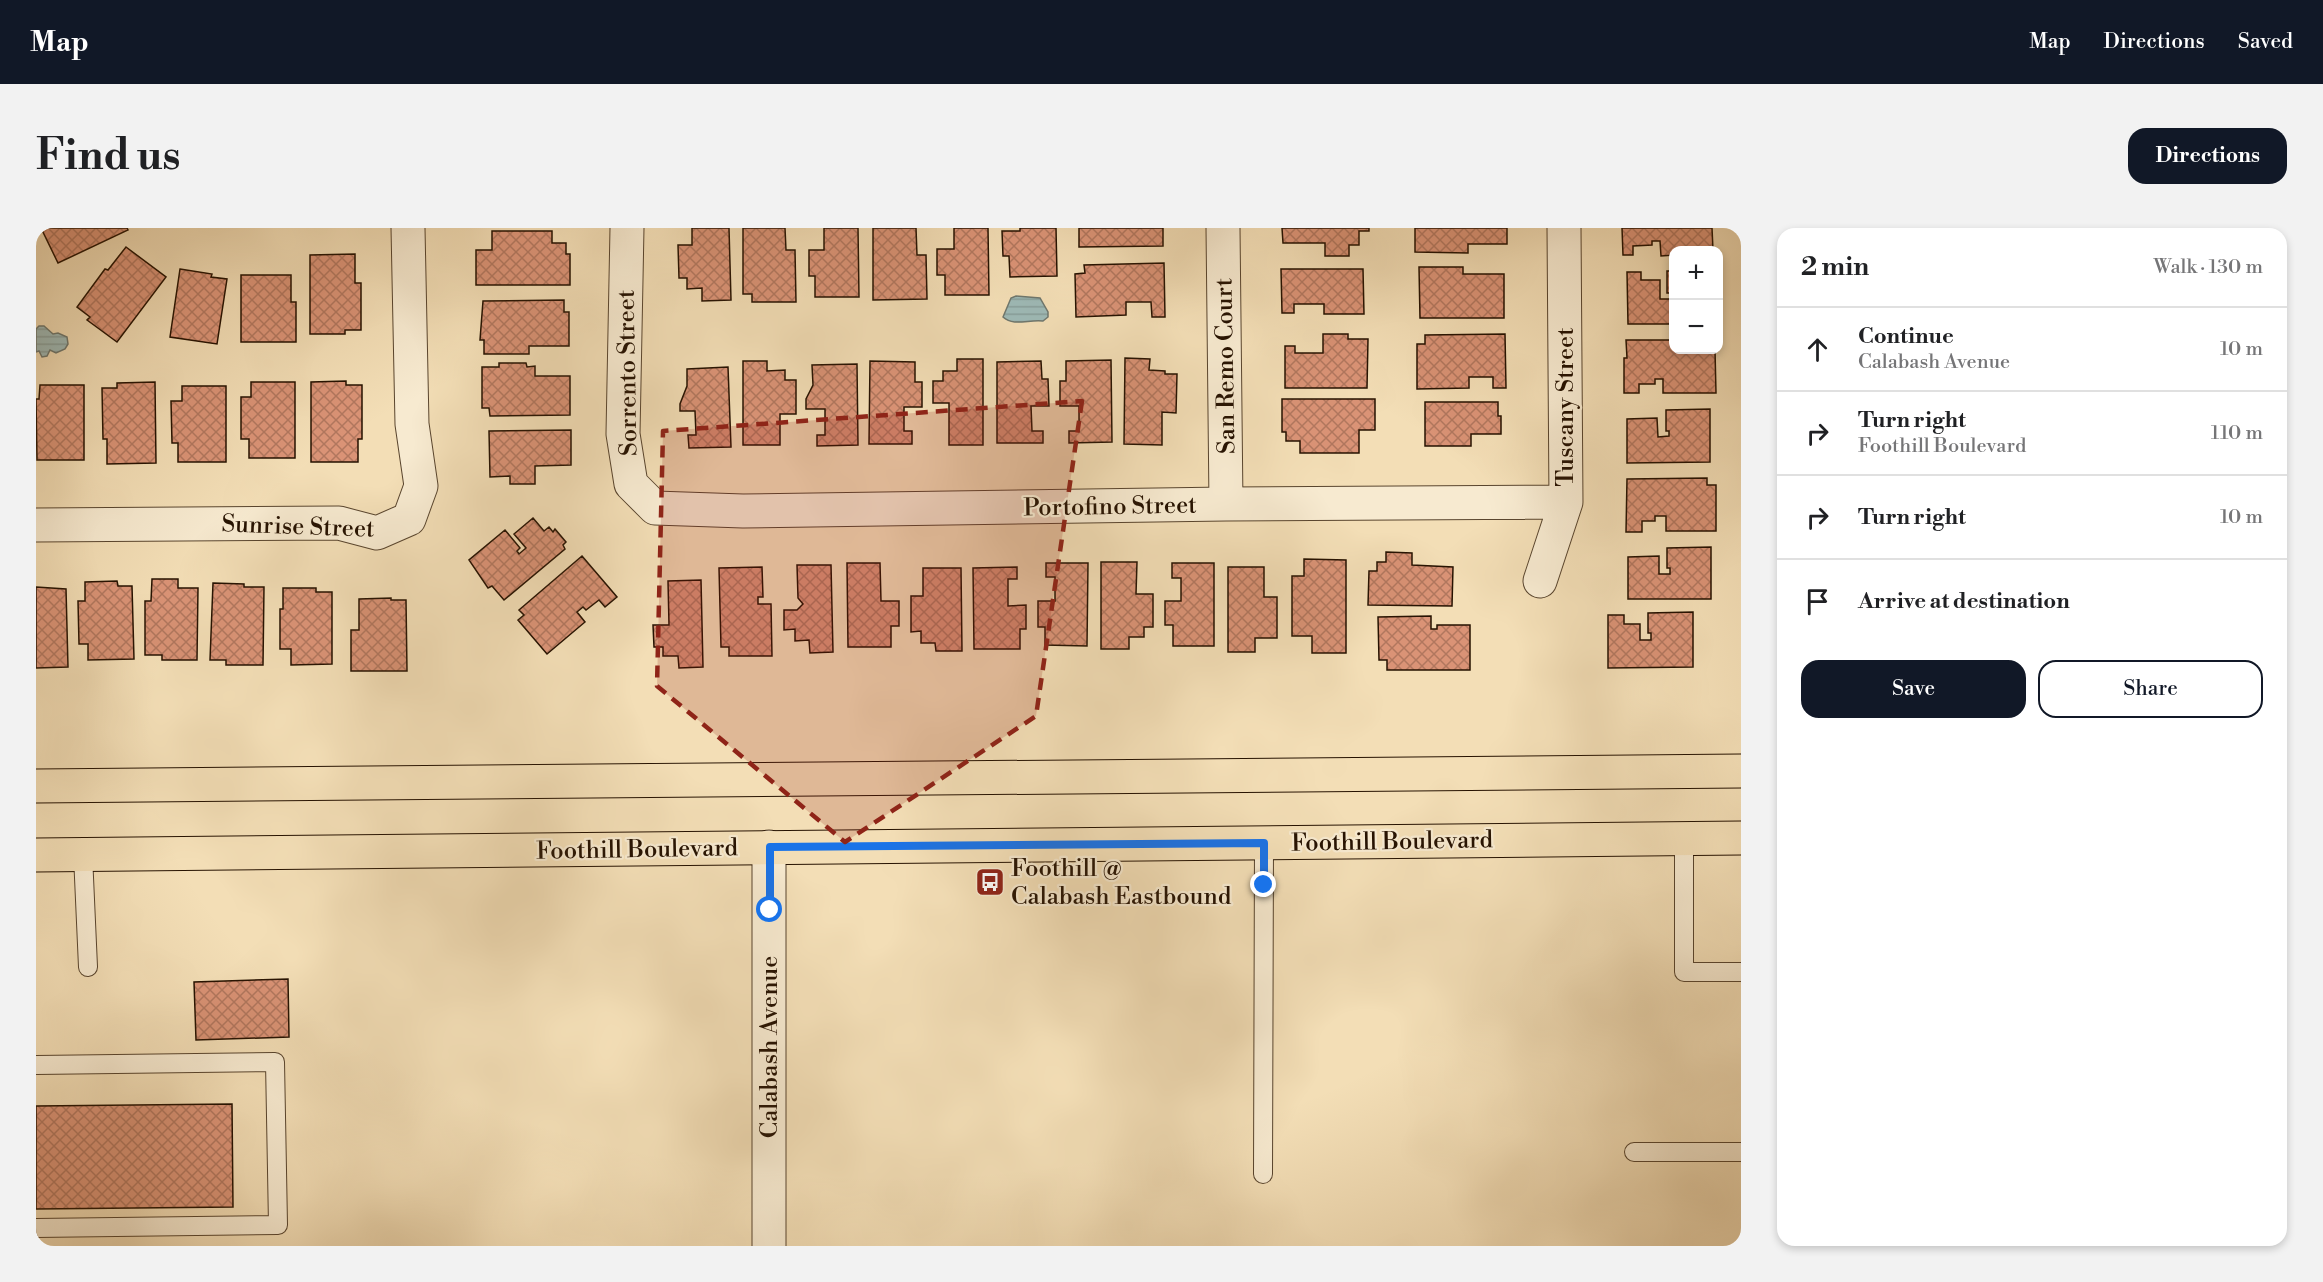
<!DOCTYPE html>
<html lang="en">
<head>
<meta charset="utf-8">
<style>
	:root { --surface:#fff; --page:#f2f2f2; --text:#202124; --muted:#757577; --line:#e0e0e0; --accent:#111827 }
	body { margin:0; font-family:"Libre Bodoni",serif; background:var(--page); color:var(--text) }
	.controls { position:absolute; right:18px; top:18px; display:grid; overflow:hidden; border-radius:12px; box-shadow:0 3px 9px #0003 }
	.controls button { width:54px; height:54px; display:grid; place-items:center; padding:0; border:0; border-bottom:2px solid var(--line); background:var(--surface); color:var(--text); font:30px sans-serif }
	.stop { position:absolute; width:18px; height:18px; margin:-14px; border:4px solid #1a73e8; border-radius:50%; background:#fff }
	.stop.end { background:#1a73e8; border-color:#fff; box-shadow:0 2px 6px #0008 }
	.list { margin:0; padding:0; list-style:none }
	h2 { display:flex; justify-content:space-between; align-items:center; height:78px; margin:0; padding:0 24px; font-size:26px }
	h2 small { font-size:20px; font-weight:400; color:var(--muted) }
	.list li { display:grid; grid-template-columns:39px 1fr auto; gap:18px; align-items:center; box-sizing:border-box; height:84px; padding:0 24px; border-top:2px solid var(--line) }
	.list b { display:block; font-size:22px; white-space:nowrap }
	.list p { margin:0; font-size:20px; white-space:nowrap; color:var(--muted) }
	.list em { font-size:20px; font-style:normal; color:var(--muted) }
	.actions { display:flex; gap:12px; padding:18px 24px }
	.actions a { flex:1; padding:14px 0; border:2px solid var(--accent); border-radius:18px; text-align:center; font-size:21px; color:var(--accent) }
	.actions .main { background:var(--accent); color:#fff }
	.icon { flex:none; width:33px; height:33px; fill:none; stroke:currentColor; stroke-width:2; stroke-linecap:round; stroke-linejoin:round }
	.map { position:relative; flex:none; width:1705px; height:1018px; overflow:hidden; border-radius:18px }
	header { display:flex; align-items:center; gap:36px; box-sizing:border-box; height:84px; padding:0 30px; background:var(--accent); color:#fff }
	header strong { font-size:28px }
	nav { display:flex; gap:33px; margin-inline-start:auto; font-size:21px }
	.intro { display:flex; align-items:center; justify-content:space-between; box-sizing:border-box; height:144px; padding:0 36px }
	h1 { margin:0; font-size:42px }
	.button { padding:15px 27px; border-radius:18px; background:var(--accent); color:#fff; font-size:21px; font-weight:700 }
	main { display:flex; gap:36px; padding:0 36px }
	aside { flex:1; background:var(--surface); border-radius:18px; box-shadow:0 3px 9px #0003 }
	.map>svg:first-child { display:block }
	.water { fill:url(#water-rules); stroke:#6e776e; stroke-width:1.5 }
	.building { fill:url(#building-cross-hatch); stroke:#261201; stroke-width:1.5 }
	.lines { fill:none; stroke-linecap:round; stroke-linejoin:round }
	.service-casing { stroke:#59452e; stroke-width:20 }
	.minor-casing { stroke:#59452e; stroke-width:35 }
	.primary-casing { stroke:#261201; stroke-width:35 }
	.service { stroke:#f7ead0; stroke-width:18 }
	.minor { stroke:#f7ead0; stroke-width:33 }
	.primary { stroke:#f3deb6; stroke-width:33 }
	.route { stroke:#1a73e8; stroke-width:8 }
	.marked { fill:#8f2418; fill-opacity:0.2; stroke:#8f2418; stroke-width:4.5; stroke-dasharray:12 8; stroke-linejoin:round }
	.labels { text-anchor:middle; stroke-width:4.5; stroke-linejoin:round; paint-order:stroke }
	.street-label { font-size:24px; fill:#261201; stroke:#f7ead0 }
	.poi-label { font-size:24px; fill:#261201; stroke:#f7ead0; text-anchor:start }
</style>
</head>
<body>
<header>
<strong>Map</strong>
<nav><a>Map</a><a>Directions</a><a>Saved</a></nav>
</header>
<div class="intro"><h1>Find us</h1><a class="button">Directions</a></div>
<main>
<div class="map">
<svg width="1705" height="1018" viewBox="0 0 1705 1018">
	<defs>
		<pattern id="water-rules" width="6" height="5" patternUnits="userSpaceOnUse" patternTransform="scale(1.5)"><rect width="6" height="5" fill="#9ebab7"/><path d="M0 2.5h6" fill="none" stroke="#889f9c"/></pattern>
		<pattern id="building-cross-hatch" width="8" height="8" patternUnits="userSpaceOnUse" patternTransform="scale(1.5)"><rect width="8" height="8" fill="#da9376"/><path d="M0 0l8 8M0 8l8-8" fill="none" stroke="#b1775e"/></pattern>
	</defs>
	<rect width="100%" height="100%" fill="#f3deb6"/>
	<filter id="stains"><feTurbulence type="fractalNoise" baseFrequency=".00333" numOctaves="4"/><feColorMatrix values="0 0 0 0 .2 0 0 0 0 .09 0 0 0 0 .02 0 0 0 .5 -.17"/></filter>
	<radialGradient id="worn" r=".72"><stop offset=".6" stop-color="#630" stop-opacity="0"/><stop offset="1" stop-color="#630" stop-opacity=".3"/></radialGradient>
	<path class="water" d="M980,68L1004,70L1012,84V89L1007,93C993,91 978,99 967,89L975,70Z
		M3,98H8L17,106L22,105L31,109L32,116L29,121L20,125L14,122L11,128L6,129L3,123L0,124V101Z"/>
	<path class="building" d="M5,0H91L92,2L22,35Z
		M656,0H693L695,72L666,73V60L651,61V50H643L642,17H656Z
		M707,0H749L750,22H759L760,74H716V66H707Z
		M788,0H822L823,69H779V48H773V22H788Z
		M837,0H880L881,27H890L891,71L837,72Z
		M918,0H952L953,67H909V47H901V21H918Z
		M984,0H1020L1021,48L974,49L973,28H967L966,3H984Z
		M1043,0H1127V18L1043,19Z
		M1246,0H1333V3H1323V17H1313V28H1289V15H1247Z
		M1379,0H1471V16H1432V25L1379,24Z
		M1586,0H1676L1677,22H1638V27L1625,28L1624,13H1616V17L1597,18V27H1587Z
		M456,3H516V15H530V26H534V57H440V22H456Z
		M90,19L130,49L81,114L51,92L54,89L41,79L69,41L72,42Z
		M319,26V55H325V102H309V106H274V27Z
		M1128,35L1129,89H1116L1115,74H1090V87L1040,89L1039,46L1049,45L1048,37Z
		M1383,39H1427V46H1468V90H1384Z
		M144,41L176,46L175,49L191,51L181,116L134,109Z
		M1245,41H1327L1328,86H1288V76H1258V85H1246Z
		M1631,43H1638V96H1592L1591,44H1605V52H1624V71H1634V65H1631Z
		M205,47H255V74H260V114H205Z
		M528,72V84H533V118H493V126H448V112H444L447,73Z
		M1287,106H1312V111H1332L1331,160H1249V118H1259V125H1287Z
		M1469,106L1470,160H1457V149H1433V160L1381,161V116H1389V107Z
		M1590,112H1638V122H1679L1680,165H1627V151H1619V156H1603V165H1588V130H1591Z
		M1089,130L1114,131L1113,142L1129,143V146H1141L1140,185L1126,184V217L1088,216Z
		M921,131H947V217H913V175H897V153H907V143H921Z
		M1075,132L1076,214L1033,215V203H1043V178H1024V153H1030V133Z
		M707,133H731V143L749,142V152H760V186H744V217H707Z
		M834,133L879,134V154H886V179H868V203H876V216H833Z
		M1005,133L1006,151H1012L1013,178H995L996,203H1007V215H961V134Z
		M463,135H490L491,139L499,138V148H534V187L454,188L453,180H446V139H463Z
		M821,136L822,217L781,218V207H789V181H770V171L777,157L776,137Z
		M692,139L695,219L653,220L652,207H660L659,183H644V176L651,158V141Z
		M310,153V157H326V211H322V234H275V154Z
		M119,154L120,235L71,236V211H67L66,160H81V155Z
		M215,154H259V230H213V211H205V169H215Z
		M4,157H48V232H1L0,171H3Z
		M146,158H190V234H142V215H136L135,173H146Z
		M1246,171H1339V202H1323V225H1264V213H1250V204H1246Z
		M1389,174H1462V188H1465V206H1435V218H1389Z
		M1674,181V234L1591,235V191L1621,190L1622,209L1633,208V203H1630V182Z
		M535,202V237L499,238V256H474V248L454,249L453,203Z
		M1671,250V257H1680V303H1630V288H1619V293H1606V304H1590L1591,251Z
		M497,290L508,303L513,299L517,304L519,301L530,314L527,317L529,321L468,372L456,358L452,360L433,332L469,302L484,320L481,323L483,326L490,320L478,306Z
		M1675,319V371H1592V329L1623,328V346H1634V340H1631V320Z
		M1350,324L1376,325V337L1417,339L1416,378L1332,377L1333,343H1341V334H1350Z
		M546,328L581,369L569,379L563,372L550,382L547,379L541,384L549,394L511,426L482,392L488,387L483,382Z
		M1268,331L1310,332V425H1276V408H1256V348H1268Z
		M1065,334H1101L1100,366H1117V399H1108V409H1093V421H1065Z
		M811,335H844L845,373H863V398H855V419H812Z
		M1010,335H1052L1051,418L1009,417V399H1002V373H1019V349H1010Z
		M1136,335H1178V418H1137V397H1129V373H1145V350H1136Z
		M761,337H795L797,424L774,425L773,412L759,413V401L748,402V382H761L767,376L762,370Z
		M726,339L727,369H722V376H735L736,428H693V419H685L683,340Z
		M981,339V351H972V378L990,377V401H984V421H938L937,340Z
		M1192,339H1228V369H1241V410H1219V424H1192Z
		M887,340H925L926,423H900L899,415H885V403L875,404V368H887Z
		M116,351H142V360H162L161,432H126V427H109V373H115Z
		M665,352L667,439L643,440L642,428H627V419H618L617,397H633L632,353Z
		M81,353L82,358H96L98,431L52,432V416H43L42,373H49V354Z
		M177,355L208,356V359H228L227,437H190V432H174Z
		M0,359L30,361L32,439L0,440Z
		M247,360H280V364H296V436L255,437V421H244V381H247Z
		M355,370V372H370L371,443H315V402H323V371Z
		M1657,384V439L1572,440V387H1588V396H1604V412H1615V405H1612V385Z
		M1395,388V401H1401V397H1434V442H1351V432H1343L1342,389Z
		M252,751L253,809L160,812L158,754Z
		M196,876L197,979L0,981V878Z"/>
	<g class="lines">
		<g class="service-casing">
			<path id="service" d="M1648,610V744H1705
				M47,627L52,739
				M0,837L239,834L242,997L0,1000
				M1598,924H1705
				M1227,946L1228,615"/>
		</g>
		<g class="minor-casing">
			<path id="minor" d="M591,0L587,206L595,256L619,280L707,283L1190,276L1530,274
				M1187,0L1190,276
				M0,297L303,295L341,305L373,291L385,258L376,196L372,0
				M1504,353L1530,274L1528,0
				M733,1018V619"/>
		</g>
		<g class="primary-casing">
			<path id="primary" d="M0,558L1705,543
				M0,627L1705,610"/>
		</g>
		<use href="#service" class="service"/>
		<use href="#minor" class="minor"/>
		<use href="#primary" class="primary"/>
	</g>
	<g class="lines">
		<path class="route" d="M734,682V619L1228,615V657"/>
	</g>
	<path class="marked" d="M1046,173L1000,488L809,614L621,458L627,203Z"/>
	<defs>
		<g id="bus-square" transform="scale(1.5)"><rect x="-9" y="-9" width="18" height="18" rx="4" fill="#8f2418" stroke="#f7ead0"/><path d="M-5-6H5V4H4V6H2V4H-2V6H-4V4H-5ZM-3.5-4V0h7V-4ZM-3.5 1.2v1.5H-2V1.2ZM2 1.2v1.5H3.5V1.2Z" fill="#fff"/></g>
	</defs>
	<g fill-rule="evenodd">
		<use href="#bus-square" x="954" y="654"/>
	</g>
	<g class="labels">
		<g class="street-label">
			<text transform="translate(1189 138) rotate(-91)" y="8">San Remo Court</text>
			<text transform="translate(591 145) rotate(-91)" y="8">Sorrento Street</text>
			<text transform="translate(1529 179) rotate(-90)" y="8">Tuscany Street</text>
			<text transform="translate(1074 278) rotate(-1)" y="8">Portofino Street</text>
			<text transform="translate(262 298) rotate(2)" y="8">Sunrise Street</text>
			<text transform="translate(1356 613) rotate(-1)" y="8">Foothill Boulevard</text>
			<text transform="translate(601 621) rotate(-1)" y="8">Foothill Boulevard</text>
			<text transform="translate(733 819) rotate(-90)" y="8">Calabash Avenue</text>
		</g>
		<g class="poi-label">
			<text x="975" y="648">Foothill @<tspan x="975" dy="28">Calabash Eastbound</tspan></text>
		</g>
	</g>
	<rect width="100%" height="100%" filter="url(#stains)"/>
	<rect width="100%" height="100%" fill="url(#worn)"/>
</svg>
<div class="controls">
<button>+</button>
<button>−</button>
</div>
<div class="stop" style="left:734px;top:682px"></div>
<div class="stop end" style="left:1228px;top:657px"></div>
</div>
<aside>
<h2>2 min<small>Walk · 130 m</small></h2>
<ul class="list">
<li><svg class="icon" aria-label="ahead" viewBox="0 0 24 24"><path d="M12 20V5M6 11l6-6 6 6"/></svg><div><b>Continue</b><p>Calabash Avenue</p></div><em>10 m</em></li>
<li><svg class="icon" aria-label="right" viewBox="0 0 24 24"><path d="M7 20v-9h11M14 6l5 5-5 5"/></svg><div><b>Turn right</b><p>Foothill Boulevard</p></div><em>110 m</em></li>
<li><svg class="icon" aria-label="right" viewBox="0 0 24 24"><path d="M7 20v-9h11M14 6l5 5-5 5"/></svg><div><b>Turn right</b></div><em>10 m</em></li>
<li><svg class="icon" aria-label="arrive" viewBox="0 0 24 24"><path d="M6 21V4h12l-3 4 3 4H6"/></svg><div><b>Arrive at destination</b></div></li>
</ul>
<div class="actions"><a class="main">Save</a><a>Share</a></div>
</aside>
</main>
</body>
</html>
